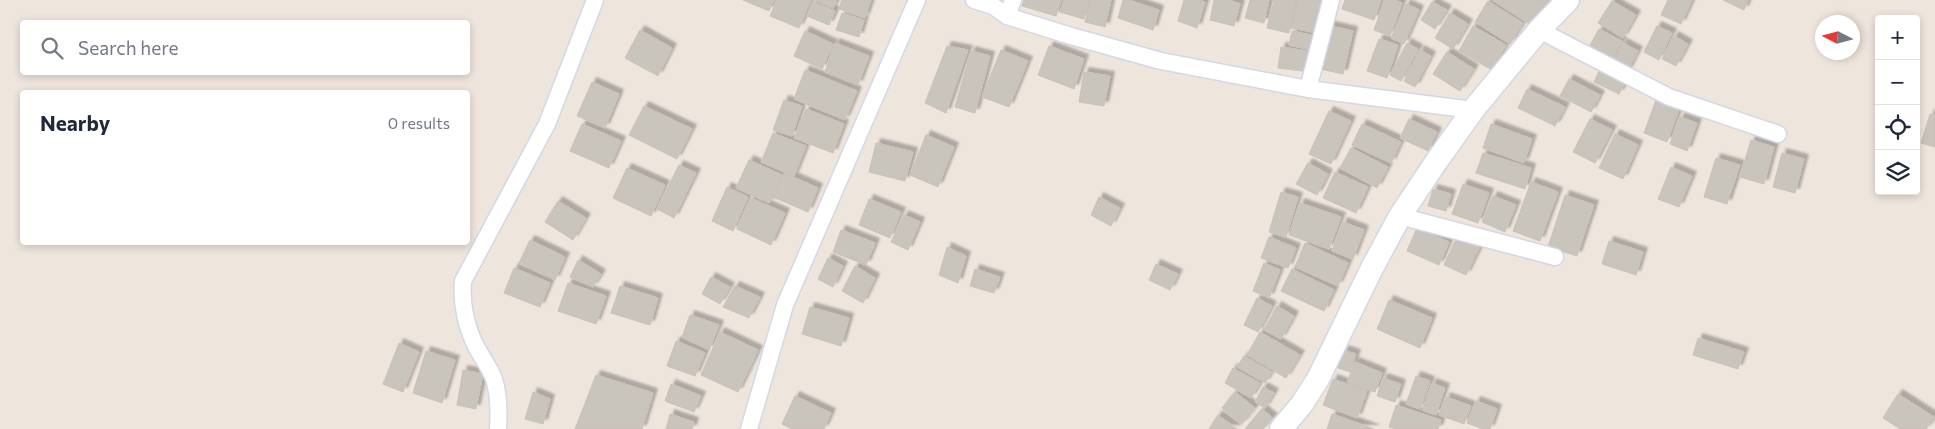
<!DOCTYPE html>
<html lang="en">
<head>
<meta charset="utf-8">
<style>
	:root { --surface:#fff; --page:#f6f6f7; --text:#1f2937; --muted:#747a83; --line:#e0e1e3 }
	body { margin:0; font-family:Commissioner,sans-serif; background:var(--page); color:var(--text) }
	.controls { position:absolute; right:15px; top:15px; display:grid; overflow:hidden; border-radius:5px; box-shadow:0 2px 8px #0003 }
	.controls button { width:45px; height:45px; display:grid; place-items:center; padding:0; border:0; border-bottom:1px solid var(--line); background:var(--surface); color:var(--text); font:25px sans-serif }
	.compass { position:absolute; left:1815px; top:15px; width:45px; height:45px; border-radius:50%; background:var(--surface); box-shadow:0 2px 8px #0003; rotate:276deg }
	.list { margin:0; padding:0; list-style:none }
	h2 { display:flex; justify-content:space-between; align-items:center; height:65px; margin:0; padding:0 20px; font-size:21px }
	h2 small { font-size:16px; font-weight:400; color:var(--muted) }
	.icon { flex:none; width:28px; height:28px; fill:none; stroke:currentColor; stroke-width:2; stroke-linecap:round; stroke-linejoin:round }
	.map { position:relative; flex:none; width:1935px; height:429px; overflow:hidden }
	.search { position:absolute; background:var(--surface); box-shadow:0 2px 8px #0003; left:20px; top:20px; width:450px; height:55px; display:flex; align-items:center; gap:12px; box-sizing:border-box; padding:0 18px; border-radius:5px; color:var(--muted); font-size:19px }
	.panel { position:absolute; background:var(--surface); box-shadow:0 2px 8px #0003; left:20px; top:90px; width:450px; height:155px; border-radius:5px }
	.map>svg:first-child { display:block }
	.building { fill:#c9c4bc; stroke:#cac1b7; filter:url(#shadow) }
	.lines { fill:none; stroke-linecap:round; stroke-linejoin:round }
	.street-casing { stroke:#d2d8e5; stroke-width:19 }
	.secondary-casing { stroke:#d2d8e5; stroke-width:25 }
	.street { stroke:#fff; stroke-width:16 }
	.secondary { stroke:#fff; stroke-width:22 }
</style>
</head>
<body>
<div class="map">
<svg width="1935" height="429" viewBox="0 0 1935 429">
	<defs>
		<filter id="shadow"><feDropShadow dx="4.5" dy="-4.5" stdDeviation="1" flood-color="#0004"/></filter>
	</defs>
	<rect width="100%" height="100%" fill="#eee5dd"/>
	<path class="building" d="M743,0H774L769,11Z
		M777,0H811L799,28L770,16Z
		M814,0H836L833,8Z
		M842,0H871L865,18L839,9Z
		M1024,0H1061L1056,16L1022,6Z
		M1064,0H1089L1084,19L1060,12Z
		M1091,0H1111L1105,27L1085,22Z
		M1123,0H1129L1159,10L1153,30L1118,18Z
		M1184,0H1198L1205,2L1197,28L1178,21Z
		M1214,0H1229L1240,4L1234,26L1210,20Z
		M1250,0H1269L1264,23L1245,18Z
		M1274,0H1296L1289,33L1267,28Z
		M1298,0H1323L1317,33L1292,28Z
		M1345,0H1381L1374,20L1342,9Z
		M1385,0H1395L1402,3L1390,36L1374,30Z
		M1492,0H1548L1551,1L1541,18L1537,16L1531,25Z
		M1668,0H1692L1681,24L1661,15Z
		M1723,0H1748L1744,10Z
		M1488,1L1523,23L1510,44L1475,22Z
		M1612,1L1636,15L1623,38L1598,23Z
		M813,2L835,11L829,25L807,16Z
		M1432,2L1447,10L1435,29L1421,20Z
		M1406,4L1419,10L1404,44L1391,38Z
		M842,13L864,20L859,37L836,30Z
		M1450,13L1468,24L1453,49L1435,38Z
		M1326,25L1353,31L1343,74L1316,68Z
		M1473,26L1506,45L1492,70L1459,51Z
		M1657,26L1672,33L1659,60L1644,52Z
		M1599,29L1622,41L1610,63L1587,51Z
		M640,30L672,48L658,76L625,58Z
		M805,31L833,44L822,69L794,56Z
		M1292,31L1315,36L1312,50L1289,45Z
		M1674,36L1688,44L1676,66L1662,59Z
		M1379,39L1398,45L1387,78L1367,71Z
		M835,43L869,56L858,85L825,72Z
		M1407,43L1418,49L1401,81L1390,75Z
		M1623,43L1638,51L1627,72L1612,64Z
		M947,46L968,50L946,113L925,103Z
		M1049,46L1084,59L1074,89L1038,75Z
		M1281,47L1313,52L1310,72L1278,68Z
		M1001,50L1028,61L1009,107L982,97Z
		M1420,50L1431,56L1415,87L1404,81Z
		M971,51L990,56L975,113L955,107Z
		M1447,52L1474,69L1460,91L1433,74Z
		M1601,67L1626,80L1619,94L1594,82Z
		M805,70L857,91L845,120L794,99Z
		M1084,72L1110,76L1104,106L1079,102Z
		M1569,79L1600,95L1591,112L1560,96Z
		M592,82L619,94L605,128L577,116Z
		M1527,89L1565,107L1555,126L1518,108Z
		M784,100L802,106L792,136L773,130Z
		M1656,100L1679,109L1667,142L1644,133Z
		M644,106L692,129L677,159L629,135Z
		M806,109L844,124L833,153L794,138Z
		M1329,111L1351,121L1331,164L1309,154Z
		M1930,114L1935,115V147L1921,143Z
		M1680,117L1697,123L1687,151L1670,144Z
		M1409,119L1437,132L1428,151L1400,138Z
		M1590,119L1612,130L1595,163L1573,152Z
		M582,124L621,141L609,168L570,151Z
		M1362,124L1401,142L1391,163L1352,145Z
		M1491,124L1532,139L1524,163L1483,148Z
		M773,133L806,146L794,176L761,162Z
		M1615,134L1638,145L1623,179L1599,168Z
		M926,135L954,147L938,187L910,175Z
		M1751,140L1774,147L1764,184L1740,177Z
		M876,143L913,152L905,181L869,172Z
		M1351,148L1388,167L1377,188L1340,168Z
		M1483,153L1531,168L1525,189L1476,173Z
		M1782,153L1804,159L1795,193L1773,187Z
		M1716,158L1740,165L1727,204L1704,197Z
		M749,160L782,175L769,203L736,188Z
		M1308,163L1328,174L1317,195L1296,184Z
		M679,165L696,173L674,218L657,209Z
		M1671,167L1692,176L1679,207L1658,199Z
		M627,168L665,185L651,216L613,198Z
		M1335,172L1368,187L1356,213L1323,198Z
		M784,173L818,188L808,212L773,197Z
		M1531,182L1558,192L1540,241L1513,231Z
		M1463,184L1489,193L1478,223L1452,214Z
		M727,187L748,197L733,231L712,221Z
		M1433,189L1451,194L1446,211L1428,206Z
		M1281,192L1298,197L1286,237L1269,232Z
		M1565,195L1594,205L1577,256L1548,247Z
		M1493,196L1516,205L1505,232L1482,222Z
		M1099,197L1120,208L1111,226L1091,215Z
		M751,198L785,213L771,245L737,229Z
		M869,199L901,212L890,238L859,225Z
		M558,201L586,218L573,240L545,222Z
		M1300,203L1341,217L1329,249L1289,235Z
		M904,215L920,222L908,250L891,242Z
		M1343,222L1364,230L1353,259L1332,251Z
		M1417,228L1449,242L1439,265L1407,251Z
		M841,230L875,243L866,265L833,252Z
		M1459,233L1481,244L1466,275L1444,265Z
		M1269,237L1296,248L1288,268L1261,258Z
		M530,240L565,257L555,280L519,263Z
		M1609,241L1643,252L1636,275L1602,264Z
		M1305,243L1348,263L1338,286L1295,267Z
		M947,247L966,256L958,283L939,275Z
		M828,258L843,266L833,287L818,279Z
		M578,260L601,274L593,287L570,277Z
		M1264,263L1280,270L1269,298L1253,291Z
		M1156,264L1178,274L1170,290L1149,280Z
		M855,266L875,278L863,303L842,291Z
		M514,268L550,283L540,307L504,293Z
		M975,269L1000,277L994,293L970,286Z
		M1292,269L1334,290L1324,311L1281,291Z
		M711,277L730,287L720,304L702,294Z
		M568,283L606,296L596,324L558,311Z
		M620,286L658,298L650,325L611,313Z
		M735,286L760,297L749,318L723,307Z
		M1257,298L1272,306L1258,332L1244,325Z
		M1389,300L1432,318L1420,348L1377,329Z
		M1277,306L1294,316L1281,339L1264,330Z
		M810,307L849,318L841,346L802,334Z
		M690,315L719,325L709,350L682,337Z
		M720,332L758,350L738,392L701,375Z
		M1260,332L1300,355L1286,378L1247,355Z
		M1698,338L1744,352L1738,369L1693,355Z
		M676,341L705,353L695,376L667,366Z
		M399,343L419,352L403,392L383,384Z
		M1344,350L1356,354L1350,372L1338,368Z
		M426,351L455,360L442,403L413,393Z
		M1244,356L1272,372L1265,383L1237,367Z
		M1355,362L1382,373L1375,392L1347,382Z
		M1233,368L1260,383L1251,398L1225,383Z
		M463,370L483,374L476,409L457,405Z
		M596,375L653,393L642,429H575Z
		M1416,376L1430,381L1420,409L1406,404Z
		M1383,378L1401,384L1395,402L1377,396Z
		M1333,379L1367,391L1357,418L1323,405Z
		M1432,383L1445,388L1436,415L1422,410Z
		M671,384L701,396L694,412L665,401Z
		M1263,387L1274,393L1265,408L1255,402Z
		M533,392L550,399L543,424L525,419Z
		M1235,392L1255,408L1242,424L1222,408Z
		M1898,394L1934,417L1926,429H1900L1883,418Z
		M795,396L831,413L824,429H792L782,424Z
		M1446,397L1471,406L1464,424L1439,415Z
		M1476,401L1497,409L1490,429H1483L1467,423Z
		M1396,405L1441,420L1438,429H1396L1389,427Z
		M1262,409L1273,418L1263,429H1245Z
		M670,414L694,422L692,429H666Z
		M1332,414L1374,429H1327Z
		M1218,415L1237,429H1209Z"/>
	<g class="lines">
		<g class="street-casing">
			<path id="street" d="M974,0L993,6L1007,16L1071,36L1161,61L1308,89L1473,110
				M1007,16L1013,0
				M1539,30L1669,97L1778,134
				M1308,89L1331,0
				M1400,216L1555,257
				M498,429C499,413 499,394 494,379C490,368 482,358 477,348C466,328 461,303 463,281L547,124L595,0
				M749,429L785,305L917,0"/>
		</g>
		<g class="secondary-casing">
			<path id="secondary" d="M1281,429L1302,404L1318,379L1371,270L1400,216L1436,162L1473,110L1539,30L1568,0"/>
		</g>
		<use href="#street" class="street"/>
		<use href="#secondary" class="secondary"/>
	</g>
</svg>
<div class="controls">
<button>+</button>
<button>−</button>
<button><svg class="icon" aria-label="locate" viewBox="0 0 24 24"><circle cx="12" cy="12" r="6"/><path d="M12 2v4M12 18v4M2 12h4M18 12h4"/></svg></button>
<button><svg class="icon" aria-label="layers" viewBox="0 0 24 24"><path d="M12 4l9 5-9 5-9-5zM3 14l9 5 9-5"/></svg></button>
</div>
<svg class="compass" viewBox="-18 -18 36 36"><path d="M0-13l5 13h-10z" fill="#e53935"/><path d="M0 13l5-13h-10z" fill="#747a83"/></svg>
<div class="search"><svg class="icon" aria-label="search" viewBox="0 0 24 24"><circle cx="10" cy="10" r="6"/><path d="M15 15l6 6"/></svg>Search here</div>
<section class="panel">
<h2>Nearby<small>0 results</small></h2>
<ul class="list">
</ul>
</section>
</div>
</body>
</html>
